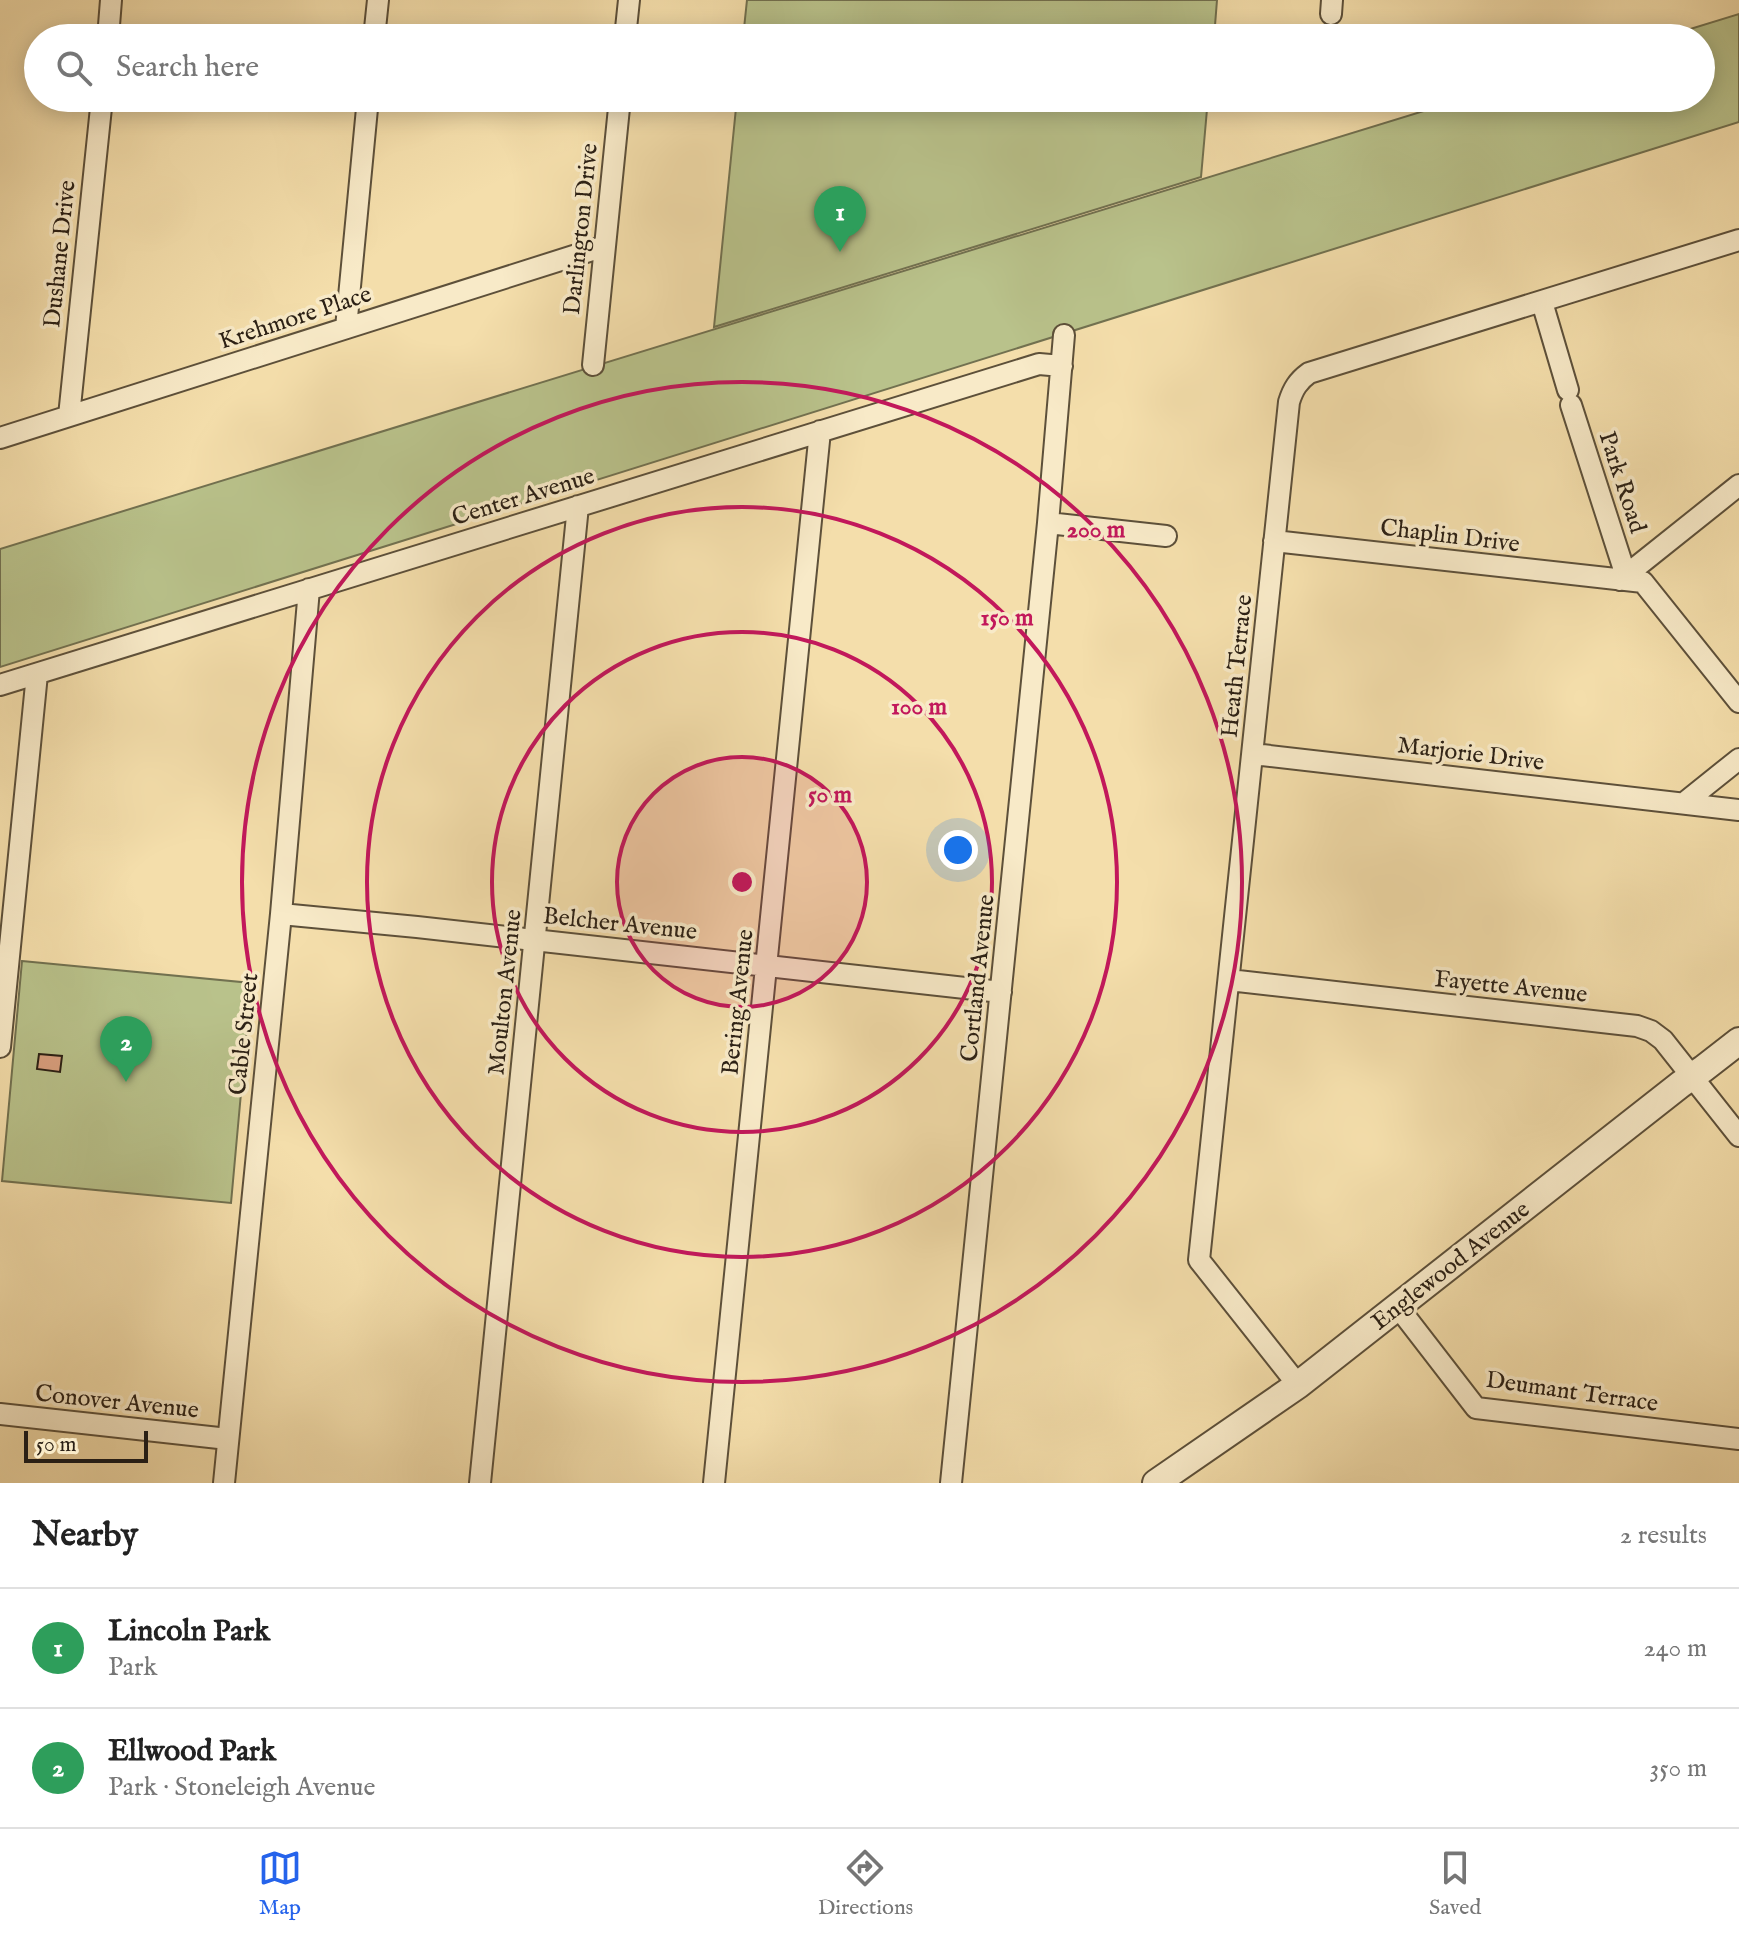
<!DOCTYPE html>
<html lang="en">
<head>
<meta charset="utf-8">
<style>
	:root { --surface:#fff; --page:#f2f2f2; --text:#222; --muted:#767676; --line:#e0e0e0; --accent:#2563eb }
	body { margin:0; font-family:"IM FELL English",serif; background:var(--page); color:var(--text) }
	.scale { position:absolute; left:24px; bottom:20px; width:124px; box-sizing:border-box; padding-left:8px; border:4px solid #2b2015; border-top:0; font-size:22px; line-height:28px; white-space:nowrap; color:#2b2015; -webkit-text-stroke:6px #f8eac8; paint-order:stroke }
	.you { position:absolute; left:958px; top:850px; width:28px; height:28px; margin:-20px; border:6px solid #fff; border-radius:50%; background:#1a73e8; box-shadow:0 0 0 12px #1a73e833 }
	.badge { display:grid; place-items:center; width:52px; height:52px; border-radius:50%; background:var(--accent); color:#fff; font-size:26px; font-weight:700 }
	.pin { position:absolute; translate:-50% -66px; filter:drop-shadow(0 2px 4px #0008) }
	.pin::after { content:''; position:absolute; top:42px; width:28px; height:24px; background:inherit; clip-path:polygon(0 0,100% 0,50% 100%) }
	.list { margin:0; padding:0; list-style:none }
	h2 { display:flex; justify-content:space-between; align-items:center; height:104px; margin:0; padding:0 32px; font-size:34px }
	h2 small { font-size:26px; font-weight:400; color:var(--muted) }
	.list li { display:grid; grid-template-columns:52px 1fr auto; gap:24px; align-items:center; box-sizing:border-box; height:120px; padding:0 32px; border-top:2px solid var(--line) }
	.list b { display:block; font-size:30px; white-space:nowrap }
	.list p { margin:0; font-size:26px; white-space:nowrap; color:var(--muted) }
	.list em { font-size:26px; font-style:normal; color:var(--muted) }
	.icon { flex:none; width:44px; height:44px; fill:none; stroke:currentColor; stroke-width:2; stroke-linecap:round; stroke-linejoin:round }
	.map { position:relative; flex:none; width:1739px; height:1483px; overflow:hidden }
	.search { position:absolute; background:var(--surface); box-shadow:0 4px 20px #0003; left:24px; right:24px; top:24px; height:88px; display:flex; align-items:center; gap:20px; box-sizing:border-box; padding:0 28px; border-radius:44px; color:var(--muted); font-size:30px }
	.sheet { height:344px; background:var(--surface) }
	nav { display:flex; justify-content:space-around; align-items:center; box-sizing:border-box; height:112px; border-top:2px solid var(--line); background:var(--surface); font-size:22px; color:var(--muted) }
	nav a { display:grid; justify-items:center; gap:4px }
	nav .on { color:var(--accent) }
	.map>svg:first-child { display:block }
	.green { fill:#b9c28b; stroke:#727150; stroke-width:2 }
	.building { fill:#daa180; stroke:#2b2015; stroke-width:2 }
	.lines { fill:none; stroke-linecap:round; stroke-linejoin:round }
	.minor-casing { stroke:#5d503a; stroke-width:24 }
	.tertiary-casing { stroke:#5d503a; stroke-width:30 }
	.minor { stroke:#f8eac8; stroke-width:20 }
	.tertiary { stroke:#f8eac8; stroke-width:26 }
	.ring { fill:none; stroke:#c2185b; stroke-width:4 }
	.labels { text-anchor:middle; stroke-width:7; stroke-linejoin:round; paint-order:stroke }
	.street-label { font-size:24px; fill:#2b2015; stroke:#f8eac8 }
	.centre { fill:#c2185b; stroke:#f8eac8; stroke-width:4 }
	.ring-label { font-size:24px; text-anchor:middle; font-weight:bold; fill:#c2185b; stroke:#f8eac8; stroke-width:7; stroke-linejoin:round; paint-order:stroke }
</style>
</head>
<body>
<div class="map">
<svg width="1739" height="1483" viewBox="0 0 1739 1483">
	<rect width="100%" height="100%" fill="#f4deab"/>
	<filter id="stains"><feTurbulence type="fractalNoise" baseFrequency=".0025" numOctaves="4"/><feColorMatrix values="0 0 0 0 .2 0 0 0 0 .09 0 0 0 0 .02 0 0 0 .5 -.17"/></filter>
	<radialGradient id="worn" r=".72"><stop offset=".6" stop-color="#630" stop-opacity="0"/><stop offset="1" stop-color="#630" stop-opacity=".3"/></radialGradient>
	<path class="green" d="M747,0H1217L1214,38H743Z
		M1739,14V122L0,667V549L1466,98H1701V38H1661Z
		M737,98H1208L1201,177L714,327Z
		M22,961L251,983L231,1203L2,1181Z"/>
	<path class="building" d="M39,1054L62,1056L60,1072L37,1069Z"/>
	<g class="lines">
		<g class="minor-casing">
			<path id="minor" d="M1331,14L1332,0
				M108,38L111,0
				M374,38L378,0
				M625,38L629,0
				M1542,302L1568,390
				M346,328L368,98
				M593,365L620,98
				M1571,405L1626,576
				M69,416L102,98
				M0,438L605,246
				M1048,523L1166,536
				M1274,541L1643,582L1739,702
				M1620,580L1739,485
				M0,685L1039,364L1062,366
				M1253,754L1739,810
				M1684,803L1739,759
				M281,914L417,927L1001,992
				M1229,980L1637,1026L1651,1031L1663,1040L1739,1136
				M0,1047L37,674
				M1398,1307L1476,1408L1739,1439
				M1298,1385L1199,1260L1289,402C1293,389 1298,381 1309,373L1739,240
				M0,1414L228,1439
				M224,1483L281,914L309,589
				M480,1483L578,506
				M714,1483L820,431
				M951,1483L1048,523L1064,335"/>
		</g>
		<g class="tertiary-casing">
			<path id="tertiary" d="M1156,1483L1298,1385L1681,1084L1703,1069L1739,1041"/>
		</g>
		<use href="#minor" class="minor"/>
		<use href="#tertiary" class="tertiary"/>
	</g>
	<circle cx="742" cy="882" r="125" fill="#c2185b" fill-opacity=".12"/>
	<g class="ring">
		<circle cx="742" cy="882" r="125"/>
		<circle cx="742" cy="882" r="250"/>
		<circle cx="742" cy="882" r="375"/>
		<circle cx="742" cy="882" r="500"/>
	</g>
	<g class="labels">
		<g class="street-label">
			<text transform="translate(580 229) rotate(-84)" y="8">Darlington Drive</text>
			<text transform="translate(59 254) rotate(-84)" y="8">Dushane Drive</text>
			<text transform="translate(295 317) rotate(-18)" y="8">Krehmore Place</text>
			<text transform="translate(1623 482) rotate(72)" y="8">Park Road</text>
			<text transform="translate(523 496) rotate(-17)" y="8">Center Avenue</text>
			<text transform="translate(1450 535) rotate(7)" y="8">Chaplin Drive</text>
			<text transform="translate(1236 666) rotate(-84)" y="8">Heath Terrace</text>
			<text transform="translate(1471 753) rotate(7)" y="8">Marjorie Drive</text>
			<text transform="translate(620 923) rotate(6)" y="8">Belcher Avenue</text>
			<text transform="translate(977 978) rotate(-84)" y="8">Cortland Avenue</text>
			<text transform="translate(1511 986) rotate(6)" y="8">Fayette Avenue</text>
			<text transform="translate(504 992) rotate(-84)" y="8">Moulton Avenue</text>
			<text transform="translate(737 1002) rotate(-84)" y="8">Bering Avenue</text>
			<text transform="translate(243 1034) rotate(-84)" y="8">Cable Street</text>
			<text transform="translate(1450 1265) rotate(-38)" y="8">Englewood Avenue</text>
			<text transform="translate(1572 1391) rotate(8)" y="8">Deumant Terrace</text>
			<text transform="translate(117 1401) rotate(6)" y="8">Conover Avenue</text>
		</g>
	</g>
	<circle cx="742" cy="882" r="12" class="centre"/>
	<g class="ring-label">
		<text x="1096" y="537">200 m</text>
		<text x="1007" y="625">150 m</text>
		<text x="919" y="714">100 m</text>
		<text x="830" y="802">50 m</text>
	</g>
	<rect width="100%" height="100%" filter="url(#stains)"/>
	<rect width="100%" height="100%" fill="url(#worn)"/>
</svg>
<div class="scale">50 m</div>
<div class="you"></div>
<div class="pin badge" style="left:840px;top:252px;background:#2e9e5b">1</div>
<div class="pin badge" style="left:126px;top:1082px;background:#2e9e5b">2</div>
<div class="search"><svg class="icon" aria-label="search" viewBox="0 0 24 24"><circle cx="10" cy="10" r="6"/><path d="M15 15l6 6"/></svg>Search here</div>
</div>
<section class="sheet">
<h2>Nearby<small>2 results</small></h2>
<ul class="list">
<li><span class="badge" style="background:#2e9e5b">1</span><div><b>Lincoln Park</b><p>Park</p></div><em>240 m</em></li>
<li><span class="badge" style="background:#2e9e5b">2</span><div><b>Ellwood Park</b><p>Park · Stoneleigh Avenue</p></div><em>350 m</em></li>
</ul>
</section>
<nav>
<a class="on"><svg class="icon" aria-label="map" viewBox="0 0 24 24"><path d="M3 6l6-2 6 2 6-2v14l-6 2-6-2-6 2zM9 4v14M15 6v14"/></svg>Map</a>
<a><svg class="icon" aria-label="directions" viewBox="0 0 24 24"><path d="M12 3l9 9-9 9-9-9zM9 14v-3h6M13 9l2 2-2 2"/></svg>Directions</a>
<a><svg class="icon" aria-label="saved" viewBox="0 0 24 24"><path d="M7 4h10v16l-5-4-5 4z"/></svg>Saved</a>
</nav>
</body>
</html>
